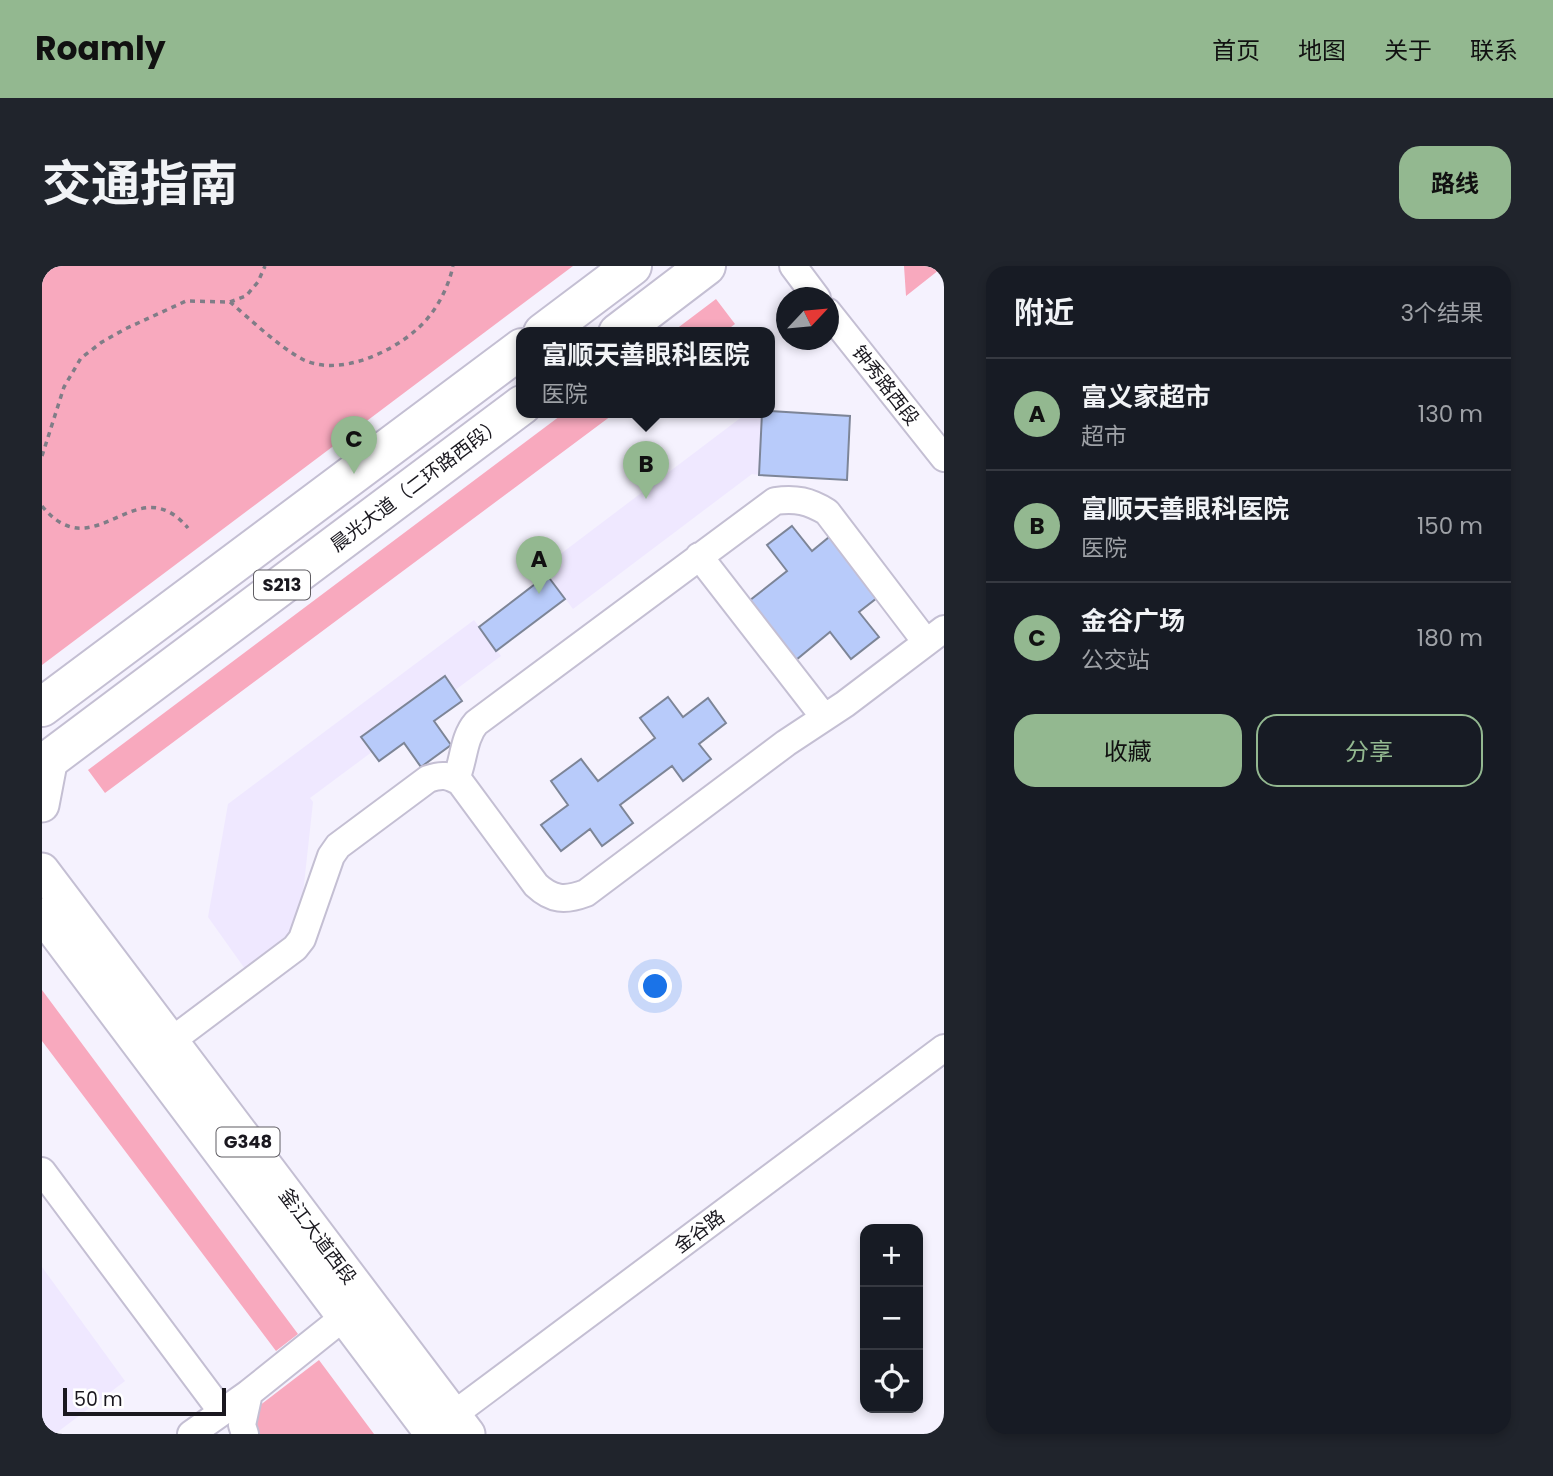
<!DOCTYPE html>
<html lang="zh">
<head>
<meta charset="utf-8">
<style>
	:root { --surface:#171b24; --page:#20242c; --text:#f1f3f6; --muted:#9ea1a6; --line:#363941; --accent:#93b890 }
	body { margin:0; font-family:Poppins,"Noto Sans SC",sans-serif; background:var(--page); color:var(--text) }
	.controls { position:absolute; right:21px; bottom:21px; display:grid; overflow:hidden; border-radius:14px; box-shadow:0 4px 10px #0003 }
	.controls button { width:63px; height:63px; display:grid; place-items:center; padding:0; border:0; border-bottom:2px solid var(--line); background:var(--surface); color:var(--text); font:35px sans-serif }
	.compass { position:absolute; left:734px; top:21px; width:63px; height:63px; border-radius:50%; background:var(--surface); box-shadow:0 4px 10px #0003; rotate:64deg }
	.scale { position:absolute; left:21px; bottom:18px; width:163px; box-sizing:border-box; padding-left:7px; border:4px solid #1a181f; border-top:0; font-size:19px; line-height:24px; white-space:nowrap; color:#1a181f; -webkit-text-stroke:5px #fff; paint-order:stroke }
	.you { position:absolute; left:614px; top:721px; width:24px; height:24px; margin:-18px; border:5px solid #fff; border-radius:50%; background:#1a73e8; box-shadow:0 0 0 10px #1a73e833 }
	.badge { display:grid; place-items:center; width:46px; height:46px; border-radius:50%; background:var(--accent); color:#111; font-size:23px; font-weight:700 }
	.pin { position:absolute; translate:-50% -58px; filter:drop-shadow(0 2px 4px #0008) }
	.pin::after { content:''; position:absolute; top:37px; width:24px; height:21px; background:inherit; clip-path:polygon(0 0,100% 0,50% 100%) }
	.popup { position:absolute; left:474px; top:61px; width:259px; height:91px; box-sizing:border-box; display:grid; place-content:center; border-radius:14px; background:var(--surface); filter:drop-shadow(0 2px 5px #0005); font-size:23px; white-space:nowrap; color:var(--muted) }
	.popup b { font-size:26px; color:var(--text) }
	.popup::after { content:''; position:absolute; left:50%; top:100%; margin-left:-14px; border:14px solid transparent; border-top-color:var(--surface) }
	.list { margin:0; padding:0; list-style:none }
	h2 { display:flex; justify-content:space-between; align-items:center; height:91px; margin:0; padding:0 28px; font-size:30px }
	h2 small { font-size:23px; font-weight:400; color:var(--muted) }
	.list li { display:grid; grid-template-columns:46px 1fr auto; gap:21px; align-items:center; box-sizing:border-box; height:112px; padding:0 28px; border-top:2px solid var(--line) }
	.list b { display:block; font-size:26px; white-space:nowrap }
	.list p { margin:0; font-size:23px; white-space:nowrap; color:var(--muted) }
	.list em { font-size:23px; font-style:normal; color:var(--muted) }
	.actions { display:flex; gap:14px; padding:21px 28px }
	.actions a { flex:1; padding:16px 0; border:2px solid var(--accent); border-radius:21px; text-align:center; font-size:24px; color:var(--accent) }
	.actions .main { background:var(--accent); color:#111 }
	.icon { flex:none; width:38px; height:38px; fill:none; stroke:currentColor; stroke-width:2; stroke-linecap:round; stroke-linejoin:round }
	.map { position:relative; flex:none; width:902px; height:1168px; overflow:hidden; border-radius:21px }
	header { display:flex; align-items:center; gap:42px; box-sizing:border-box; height:98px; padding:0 35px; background:var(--accent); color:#111 }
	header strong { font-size:33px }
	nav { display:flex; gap:38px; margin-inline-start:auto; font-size:24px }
	.intro { display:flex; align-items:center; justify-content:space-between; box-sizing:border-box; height:168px; padding:0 42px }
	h1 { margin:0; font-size:49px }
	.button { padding:18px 32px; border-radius:21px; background:var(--accent); color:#111; font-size:24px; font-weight:700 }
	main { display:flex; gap:42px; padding:0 42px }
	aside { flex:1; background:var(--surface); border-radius:21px; box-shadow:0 4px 10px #0003 }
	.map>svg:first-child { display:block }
	.built { fill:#efe8ff }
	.green { fill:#f8a9be }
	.building { fill:#b8cbfa; stroke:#7d8597; stroke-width:2 }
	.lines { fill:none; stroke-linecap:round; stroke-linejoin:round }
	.minor-casing { stroke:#c4bfd3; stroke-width:30 }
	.major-casing { stroke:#c4bfd3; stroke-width:37 }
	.highway-casing { stroke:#c4bfd3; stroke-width:42 }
	.path { stroke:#807d87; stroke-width:3.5; stroke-dasharray:5 5; stroke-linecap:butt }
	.minor { stroke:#fff; stroke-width:26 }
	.major { stroke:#fff; stroke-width:33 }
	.highway { stroke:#fff; stroke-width:38 }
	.labels { text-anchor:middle; stroke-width:6; stroke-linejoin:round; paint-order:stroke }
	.shield { fill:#fff; stroke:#5f5d62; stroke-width:2 }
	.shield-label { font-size:18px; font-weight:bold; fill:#1a181f }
	.street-label { font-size:19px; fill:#1a181f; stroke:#fff }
</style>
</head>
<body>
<header>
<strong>Roamly</strong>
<nav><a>首页</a><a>地图</a><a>关于</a><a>联系</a></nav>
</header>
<div class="intro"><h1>交通指南</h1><a class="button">路线</a></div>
<main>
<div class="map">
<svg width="902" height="1168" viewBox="0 0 902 1168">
	<rect width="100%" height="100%" fill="#f5f2fe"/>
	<path class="built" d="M705,147H720L717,209L710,208L531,343L500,302Z
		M432,354L459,390L268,532L271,536L257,664L203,703L166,651L186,538Z
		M0,1001L83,1115L13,1168H0Z"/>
	<path class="green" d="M0,0H531L0,399Z
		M862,0H902L864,30Z
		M674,33L693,58L681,67H629Z
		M522,147H573L63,527L46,504Z
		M0,724L256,1068L234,1085L0,775Z
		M277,1094L332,1168H215L212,1162L217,1140Z"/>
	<path class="building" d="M728,145L808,150L805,214L717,209L720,147H728Z
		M750,260L770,285L792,267L840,328L817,346L837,371L809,393L788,366L754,394L707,335L745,305L725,279Z
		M505,309L523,333L454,385L437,361Z
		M403,410L420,435L392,455L409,479L379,501L362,477L337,495L319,471Z
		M626,431L641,451L666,432L684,457L657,478L669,493L641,515L630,500L578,539L591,557L560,580L548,563L519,585L499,559L526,539L509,515L539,493L556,515L613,472L598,452Z"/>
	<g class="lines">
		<g class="minor-casing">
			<path id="minor" d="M751,0L775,32
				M786,46L902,192
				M657,290L782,451
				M414,513C422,495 421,472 434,457L733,235C754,232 767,235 785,246L884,376
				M129,775L253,682L260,673L289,590L296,580L386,513C400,508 406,509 418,516L494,619C510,634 523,635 544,627L744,477L803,438L902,363
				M0,905L180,1146
				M411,1149L902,782
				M149,1168L207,1127L302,1051
				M203,1168L200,1159L207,1127"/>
		</g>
		<g class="major-casing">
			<path id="major" d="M0,539L9,492
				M0,604L426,1168
				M0,649L390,1168"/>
		</g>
		<g class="highway-casing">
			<path id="highway" d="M501,67L590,0
				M576,67L664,0
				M0,441L480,82
				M0,499L480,139"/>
		</g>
		<path class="path" d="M188,36C208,53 236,80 260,93C295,111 347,88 374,64C393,48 406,23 411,0
			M0,190L22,121L39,92L60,76L83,63L144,35L188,36L204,30L216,16L223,0
			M0,240C53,305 94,200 146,262"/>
		<use href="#minor" class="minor"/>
		<use href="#major" class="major"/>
		<use href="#highway" class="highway"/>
	</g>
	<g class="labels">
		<g class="shield">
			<rect x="212" y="304.5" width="56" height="29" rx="5"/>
			<rect x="174.5" y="861.5" width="63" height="29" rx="5"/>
		</g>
		<g class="shield-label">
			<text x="240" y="325">S213</text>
			<text x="206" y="882">G348</text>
		</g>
		<g class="street-label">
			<text transform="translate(844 119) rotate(52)" y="7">钟秀路西段</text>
			<text transform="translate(374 218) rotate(-37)" y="7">晨光大道（二环路西段）</text>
			<text transform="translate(657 965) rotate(-37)" y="7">金谷路</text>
			<text transform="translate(276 970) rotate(53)" y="7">釜江大道西段</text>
		</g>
	</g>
</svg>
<div class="controls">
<button>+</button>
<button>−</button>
<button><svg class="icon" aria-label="locate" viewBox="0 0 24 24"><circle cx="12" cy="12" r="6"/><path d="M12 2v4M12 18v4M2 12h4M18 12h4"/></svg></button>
</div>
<svg class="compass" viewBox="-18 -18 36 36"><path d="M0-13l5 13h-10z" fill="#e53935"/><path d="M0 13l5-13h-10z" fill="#9ea1a6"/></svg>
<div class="scale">50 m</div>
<div class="you"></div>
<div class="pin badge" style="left:497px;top:328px">A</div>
<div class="pin badge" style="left:604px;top:233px">B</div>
<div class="popup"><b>富顺天善眼科医院</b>医院</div>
<div class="pin badge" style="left:312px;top:208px">C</div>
</div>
<aside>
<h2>附近<small>3个结果</small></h2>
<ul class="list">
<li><span class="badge">A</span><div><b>富义家超市</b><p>超市</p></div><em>130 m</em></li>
<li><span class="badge">B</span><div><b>富顺天善眼科医院</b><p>医院</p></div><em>150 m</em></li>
<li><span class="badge">C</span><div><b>金谷广场</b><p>公交站</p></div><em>180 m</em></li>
</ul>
<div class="actions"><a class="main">收藏</a><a>分享</a></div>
</aside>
</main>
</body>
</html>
